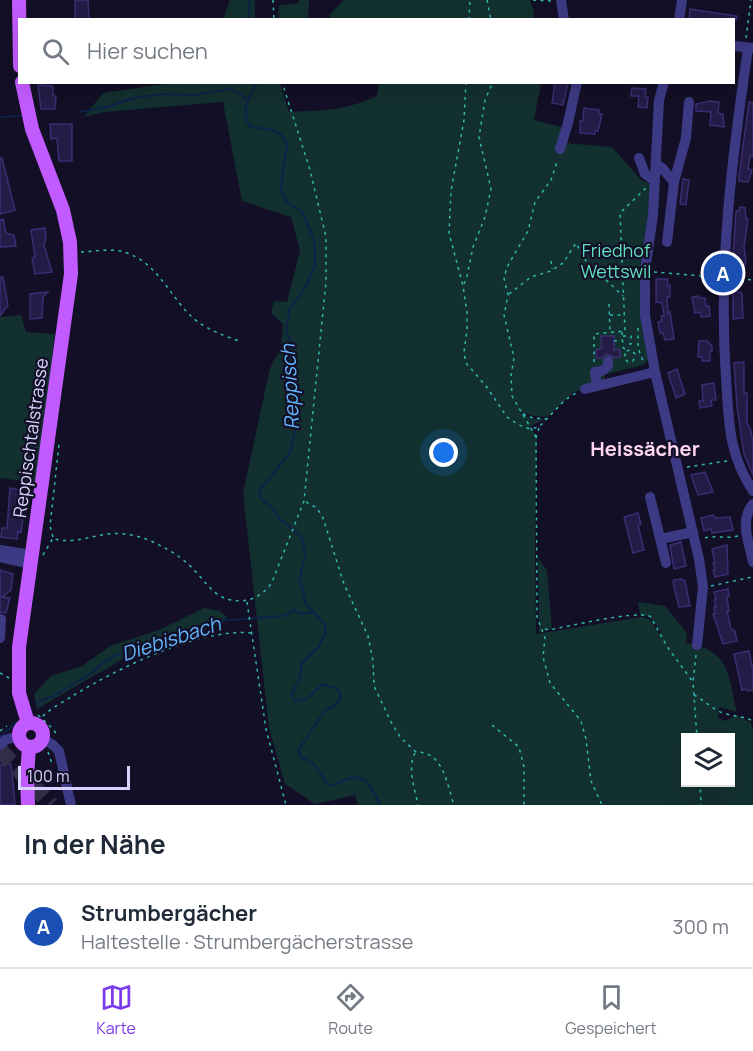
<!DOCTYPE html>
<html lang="de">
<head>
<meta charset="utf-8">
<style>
	:root { --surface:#fff; --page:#f6f6f7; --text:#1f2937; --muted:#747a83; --line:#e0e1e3; --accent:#7c3aed }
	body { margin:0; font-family:Manrope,sans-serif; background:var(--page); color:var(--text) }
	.controls { position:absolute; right:18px; bottom:18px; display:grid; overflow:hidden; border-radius:0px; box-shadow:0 6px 24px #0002 }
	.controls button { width:54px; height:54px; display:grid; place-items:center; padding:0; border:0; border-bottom:2px solid var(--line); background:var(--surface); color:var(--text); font:30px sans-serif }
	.scale { position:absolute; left:18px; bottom:15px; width:112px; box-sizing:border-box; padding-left:6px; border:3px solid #d9d4ff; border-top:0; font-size:16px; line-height:21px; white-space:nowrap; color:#d9d4ff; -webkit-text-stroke:4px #130f26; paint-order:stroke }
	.you { position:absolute; left:444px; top:453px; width:21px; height:21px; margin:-15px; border:4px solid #fff; border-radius:50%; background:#1a73e8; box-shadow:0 0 0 9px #1a73e833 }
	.badge { display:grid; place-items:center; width:39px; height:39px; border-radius:50%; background:var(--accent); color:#fff; font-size:20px; font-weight:700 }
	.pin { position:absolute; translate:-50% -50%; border:3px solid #fff; box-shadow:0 2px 6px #0006 }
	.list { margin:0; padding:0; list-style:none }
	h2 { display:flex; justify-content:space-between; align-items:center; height:78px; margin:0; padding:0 24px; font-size:26px }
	h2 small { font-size:20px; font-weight:400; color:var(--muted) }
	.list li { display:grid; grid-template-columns:39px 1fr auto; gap:18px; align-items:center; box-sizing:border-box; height:84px; padding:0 24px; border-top:2px solid var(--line) }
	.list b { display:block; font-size:22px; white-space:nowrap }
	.list p { margin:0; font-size:20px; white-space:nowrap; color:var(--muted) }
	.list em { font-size:20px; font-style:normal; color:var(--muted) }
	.icon { flex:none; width:33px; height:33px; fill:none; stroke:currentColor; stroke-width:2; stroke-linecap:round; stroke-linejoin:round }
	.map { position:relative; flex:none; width:753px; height:805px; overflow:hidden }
	.search { position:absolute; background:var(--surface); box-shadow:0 6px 24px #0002; left:18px; right:18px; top:18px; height:66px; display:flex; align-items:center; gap:15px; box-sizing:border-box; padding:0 21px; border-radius:0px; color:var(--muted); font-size:22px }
	.sheet { height:162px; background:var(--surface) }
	nav { display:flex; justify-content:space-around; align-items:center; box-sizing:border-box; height:84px; border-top:2px solid var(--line); background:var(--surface); font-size:16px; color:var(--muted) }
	nav a { display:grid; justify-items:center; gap:3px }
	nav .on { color:var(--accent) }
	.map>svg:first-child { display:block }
	.green { fill:#12302f; fill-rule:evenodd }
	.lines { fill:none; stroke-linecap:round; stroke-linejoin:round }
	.stream { stroke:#0c2248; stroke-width:2 }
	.building { fill:#241b47; stroke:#3b2d73; stroke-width:1.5 }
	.highway-tunnel { stroke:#312d47; stroke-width:16; stroke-dasharray:16 8; stroke-linecap:butt }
	.path { stroke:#2fb8b0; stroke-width:1.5; stroke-dasharray:3 4.5; stroke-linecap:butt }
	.minor { stroke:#3d3a85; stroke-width:10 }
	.major { stroke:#c25bff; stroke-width:14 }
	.labels { text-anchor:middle; stroke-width:4.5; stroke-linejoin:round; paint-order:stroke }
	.park-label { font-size:18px; fill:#5fe0c0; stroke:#130f26 }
	.street-label { font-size:18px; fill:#d9d4ff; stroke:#130f26 }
	.water-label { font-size:20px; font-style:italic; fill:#62b6ff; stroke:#130f26 }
	.neighbourhood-label { font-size:20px; font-weight:bold; fill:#ffd6f0; stroke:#130f26 }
</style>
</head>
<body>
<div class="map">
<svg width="753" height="805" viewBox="0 0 753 805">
	<rect width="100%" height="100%" fill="#130f26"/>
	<path class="green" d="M230,0H255V18H278L279,5L299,3V0H309L308,19H223Z
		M344,0H530L534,11L533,20L329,19L330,14Z
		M170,83H280L289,112C325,110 343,111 377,96L379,83H541L534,120L565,128V143L612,147L641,180L652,185L641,313L648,361L643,365L604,375L606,381L573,393L547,417L533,416L526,413L525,415L532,419H546L530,426L537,437L535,537L536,634L642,617L651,620L659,634L661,633C655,623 653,616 640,615L638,602L665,606L687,633L686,643C730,650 728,674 737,712L719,707L718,718L726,721L736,715L751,723L753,731V805H358L355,795L315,804L285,784L269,728L243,493L270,368L281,348L283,324L271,313L274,301L287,302L300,251L291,217L242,201L223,102L105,112L84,117L103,93ZM686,738H730V782H686Z
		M21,315L26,332L55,334L36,483L0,478V317Z
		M538,558L547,570L552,629L539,632Z
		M204,608L220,611L227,617L222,624L138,650L37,709L34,694L51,676L82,666L110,646L159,630Z"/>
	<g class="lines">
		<path class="stream" d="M248,20L250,0
			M257,82C248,97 241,110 250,127C264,129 283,128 287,145L281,188L287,202L302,212L314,239L315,266L305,288L290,308L286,330L291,342L288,390L295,431L290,453L260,490L261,499L272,507L279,518L302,537L305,556L300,578L305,602L325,625L326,632L318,648L302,663L299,680L292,693L294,701C307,702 314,693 322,684L338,689L341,697L336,705L325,710L298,751L301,757L314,764L328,785C338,786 342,780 351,778C368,774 374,793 380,805
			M79,112L107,107L134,98L162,94L194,95L231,89L247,99
			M0,117L21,116
			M37,702L52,697L95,671C106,658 121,651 137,651C145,643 163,639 174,639L181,634L198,632L218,621L283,616L294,610L301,614L314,612
			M0,737L16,723"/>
	</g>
	<path class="building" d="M75,0H88L89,20H75Z
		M690,9L737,16L736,20H689Z
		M555,82L568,83L563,105L552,103Z
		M38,85L53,86V96H56L55,109H41Z
		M632,88L646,89L645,97H648L647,108L638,107L639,96H631Z
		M710,101L719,102L718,113L723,114L724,127L710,125L711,112L696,111V104Z
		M749,102L753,103V157L750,156L748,169L752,170L748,182L739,181V176Z
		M584,108L599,110V114H602L598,131H595V134L580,133V121H583Z
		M50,124H72V161H59L57,138L51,139Z
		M2,158L15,210L0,214V159Z
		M683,179L689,180L686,205L680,204Z
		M740,207L745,208L746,219H748L744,247L746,261L743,272H732L736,211H739Z
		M3,219L6,233L14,235L16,246L0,247V220Z
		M45,228L46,239L44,245L52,272L35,274L32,258L35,257L31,230Z
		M0,277H3L8,305L0,316Z
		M656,279H668L667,285H670V297H667L668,313L670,312L674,339L665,340L663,333H660L658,322L662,321L661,316H664L662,303L656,302Z
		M48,292L43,297L42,318L30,319V294Z
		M733,292H741L742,295L743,318L733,319Z
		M698,296L700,298H705L706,306H709L710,316L701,317L700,312L695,313L692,297Z
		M601,336H614V350L620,349V357L615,358L607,354L601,358H596V350L602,348Z
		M699,341H707L712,346V351L710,352V361H702V357H698Z
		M744,362V393H747V423L750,428L753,441V475L744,454L737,406L734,363Z
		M677,369L685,394L676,398L668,373Z
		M714,383L716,400H711L712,406L700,408L699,401H703L702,385Z
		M705,472L713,492L698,495L691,475Z
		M10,488L19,490L18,496L26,497L21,532L18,531L17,539L1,537L2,528H7Z
		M638,513L641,524L638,525L644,550L633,553L624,517Z
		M713,515L716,518L730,517L733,530L712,533L711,529L704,531L701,518Z
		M681,542L686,566L674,569L670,545Z
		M727,545L728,574L715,577L713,570H715L713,563H715L712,549Z
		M0,570L13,574L11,590L2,597L10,598L6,613L0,612Z
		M682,579L685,581L690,606L679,607L673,583L674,580Z
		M728,589L729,596L727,597L729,611H727L731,629L735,631L737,641L723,644L713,614H715L714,607H716L714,600L716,599L714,592Z
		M749,651L753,671V690L748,691L747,689L742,690L734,654Z
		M11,764L15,804L0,805V765Z"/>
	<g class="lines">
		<path class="highway-tunnel" d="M0,750L51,805"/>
		<path class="path" d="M273,0L274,20
			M487,0L491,20
			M533,0L552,1
			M469,20L470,0
			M746,38L751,0
			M466,82L464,120L451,191L449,233L463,286L467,313V330L464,352L466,363L486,386L507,417L519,425L530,429L539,427L565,400L576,393
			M596,250L622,249
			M81,252C98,251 116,247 132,255C159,267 172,299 193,318C206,329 222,335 239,341
			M551,261L552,269
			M654,272L714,277
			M733,278L753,280
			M464,284L467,276L473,247L485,217L491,189L479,137L485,100L493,82
			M509,294L531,277L551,271L563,263L576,243L586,261L623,296
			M609,304L610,332
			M610,315H623
			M638,328V348L643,361
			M622,332L623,347L626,351L624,358L628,362L633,361L635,354L631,350L626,351
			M623,336H631V344H625
			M614,341L622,340
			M594,362V334L625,331L620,213L646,188
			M523,414L533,418L547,419
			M539,428L536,438L537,603V617L545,638L543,657L550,683L581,721L586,739L591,781L602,805
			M536,437L512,396L511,376L514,358L504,315L508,295L504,278L507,267L528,231L535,202L551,180L558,159
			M687,467L727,461
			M306,502L317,508L323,518L344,584L368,636L373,661L374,686L392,724L401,738L416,752C443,751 447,784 454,805
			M53,537L50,526L59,444
			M705,538C716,535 727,539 738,536
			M43,555L53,538C70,545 90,536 108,534C126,532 145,537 161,546C173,552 185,560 194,570C203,579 210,590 220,596C240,606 261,600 272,582L304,501L326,282V237L310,170L282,82
			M711,586L752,577
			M247,602L266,729L286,805
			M545,629L549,630C570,626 632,611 650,616L668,648L693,682
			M696,655L693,682L697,738
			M0,673L9,678
			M694,695C704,700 712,709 723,713C732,716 741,716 751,720L753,724
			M38,715L53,729L57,735
			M38,722C46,710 62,703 74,695C119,668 199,628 251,633
			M492,725L519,747L524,767V805
			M0,731L7,726
			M48,752L52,764
			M415,753C407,768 415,789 418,805
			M700,782L701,805"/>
		<path class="minor" d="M561,0L564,20
			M679,20L682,0
			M734,46L753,48
			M748,48C732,158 718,266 726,378C729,422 728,453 753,491
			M664,82L659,100L653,215L645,271V315L655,372L699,559L703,587L697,645
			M560,149L568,123L577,82
			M639,158L645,174L655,181
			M656,164L662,168L674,182L686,138L689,102
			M667,242L674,182
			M597,386L595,372L602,371L608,366V361
			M585,389L655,372
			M650,497L666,563
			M753,504C739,521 749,542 753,562
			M661,539L693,532
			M0,550L32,555
			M0,557L31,564
			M0,638L1,619
			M43,739L53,745L59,751L71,805
			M0,745L5,740L19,736"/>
		<path class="major" d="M19,0L20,66
			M22,82L32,129L63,210L70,242L71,274L19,647V693L28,723
			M19 735a12 12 0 1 1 24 0a12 12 0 1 1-24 0Z
			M28,805L27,777L29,747"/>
	</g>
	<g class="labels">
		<g class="park-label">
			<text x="616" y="257">Friedhof<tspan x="616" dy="21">Wettswil</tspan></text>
		</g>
		<g class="street-label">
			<text transform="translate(31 438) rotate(-82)" y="6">Reppischtalstrasse</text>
		</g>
		<g class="water-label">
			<text transform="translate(290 387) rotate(-93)" y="7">Reppisch</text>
			<text transform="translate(171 639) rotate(-18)" y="7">Diebisbach</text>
		</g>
		<g class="neighbourhood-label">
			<text x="645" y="456">Heissächer</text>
		</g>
	</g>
</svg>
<div class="controls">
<button><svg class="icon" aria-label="layers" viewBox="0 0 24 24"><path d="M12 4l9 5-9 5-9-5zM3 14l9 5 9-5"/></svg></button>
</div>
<div class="scale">100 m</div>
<div class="you"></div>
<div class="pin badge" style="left:723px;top:273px;background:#1a4fb4">A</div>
<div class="search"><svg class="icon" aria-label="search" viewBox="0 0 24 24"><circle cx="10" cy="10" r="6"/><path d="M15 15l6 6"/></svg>Hier suchen</div>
</div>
<section class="sheet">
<h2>In der Nähe<small></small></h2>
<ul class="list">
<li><span class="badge" style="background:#1a4fb4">A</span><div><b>Strumbergächer</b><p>Haltestelle · Strumbergächerstrasse</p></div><em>300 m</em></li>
</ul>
</section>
<nav>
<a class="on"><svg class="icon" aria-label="map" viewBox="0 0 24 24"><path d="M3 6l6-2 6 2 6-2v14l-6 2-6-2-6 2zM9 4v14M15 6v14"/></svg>Karte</a>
<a><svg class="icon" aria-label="directions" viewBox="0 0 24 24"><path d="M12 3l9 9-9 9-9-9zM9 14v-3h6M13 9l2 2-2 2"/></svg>Route</a>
<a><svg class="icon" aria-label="saved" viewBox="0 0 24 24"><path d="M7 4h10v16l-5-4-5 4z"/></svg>Gespeichert</a>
</nav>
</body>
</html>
